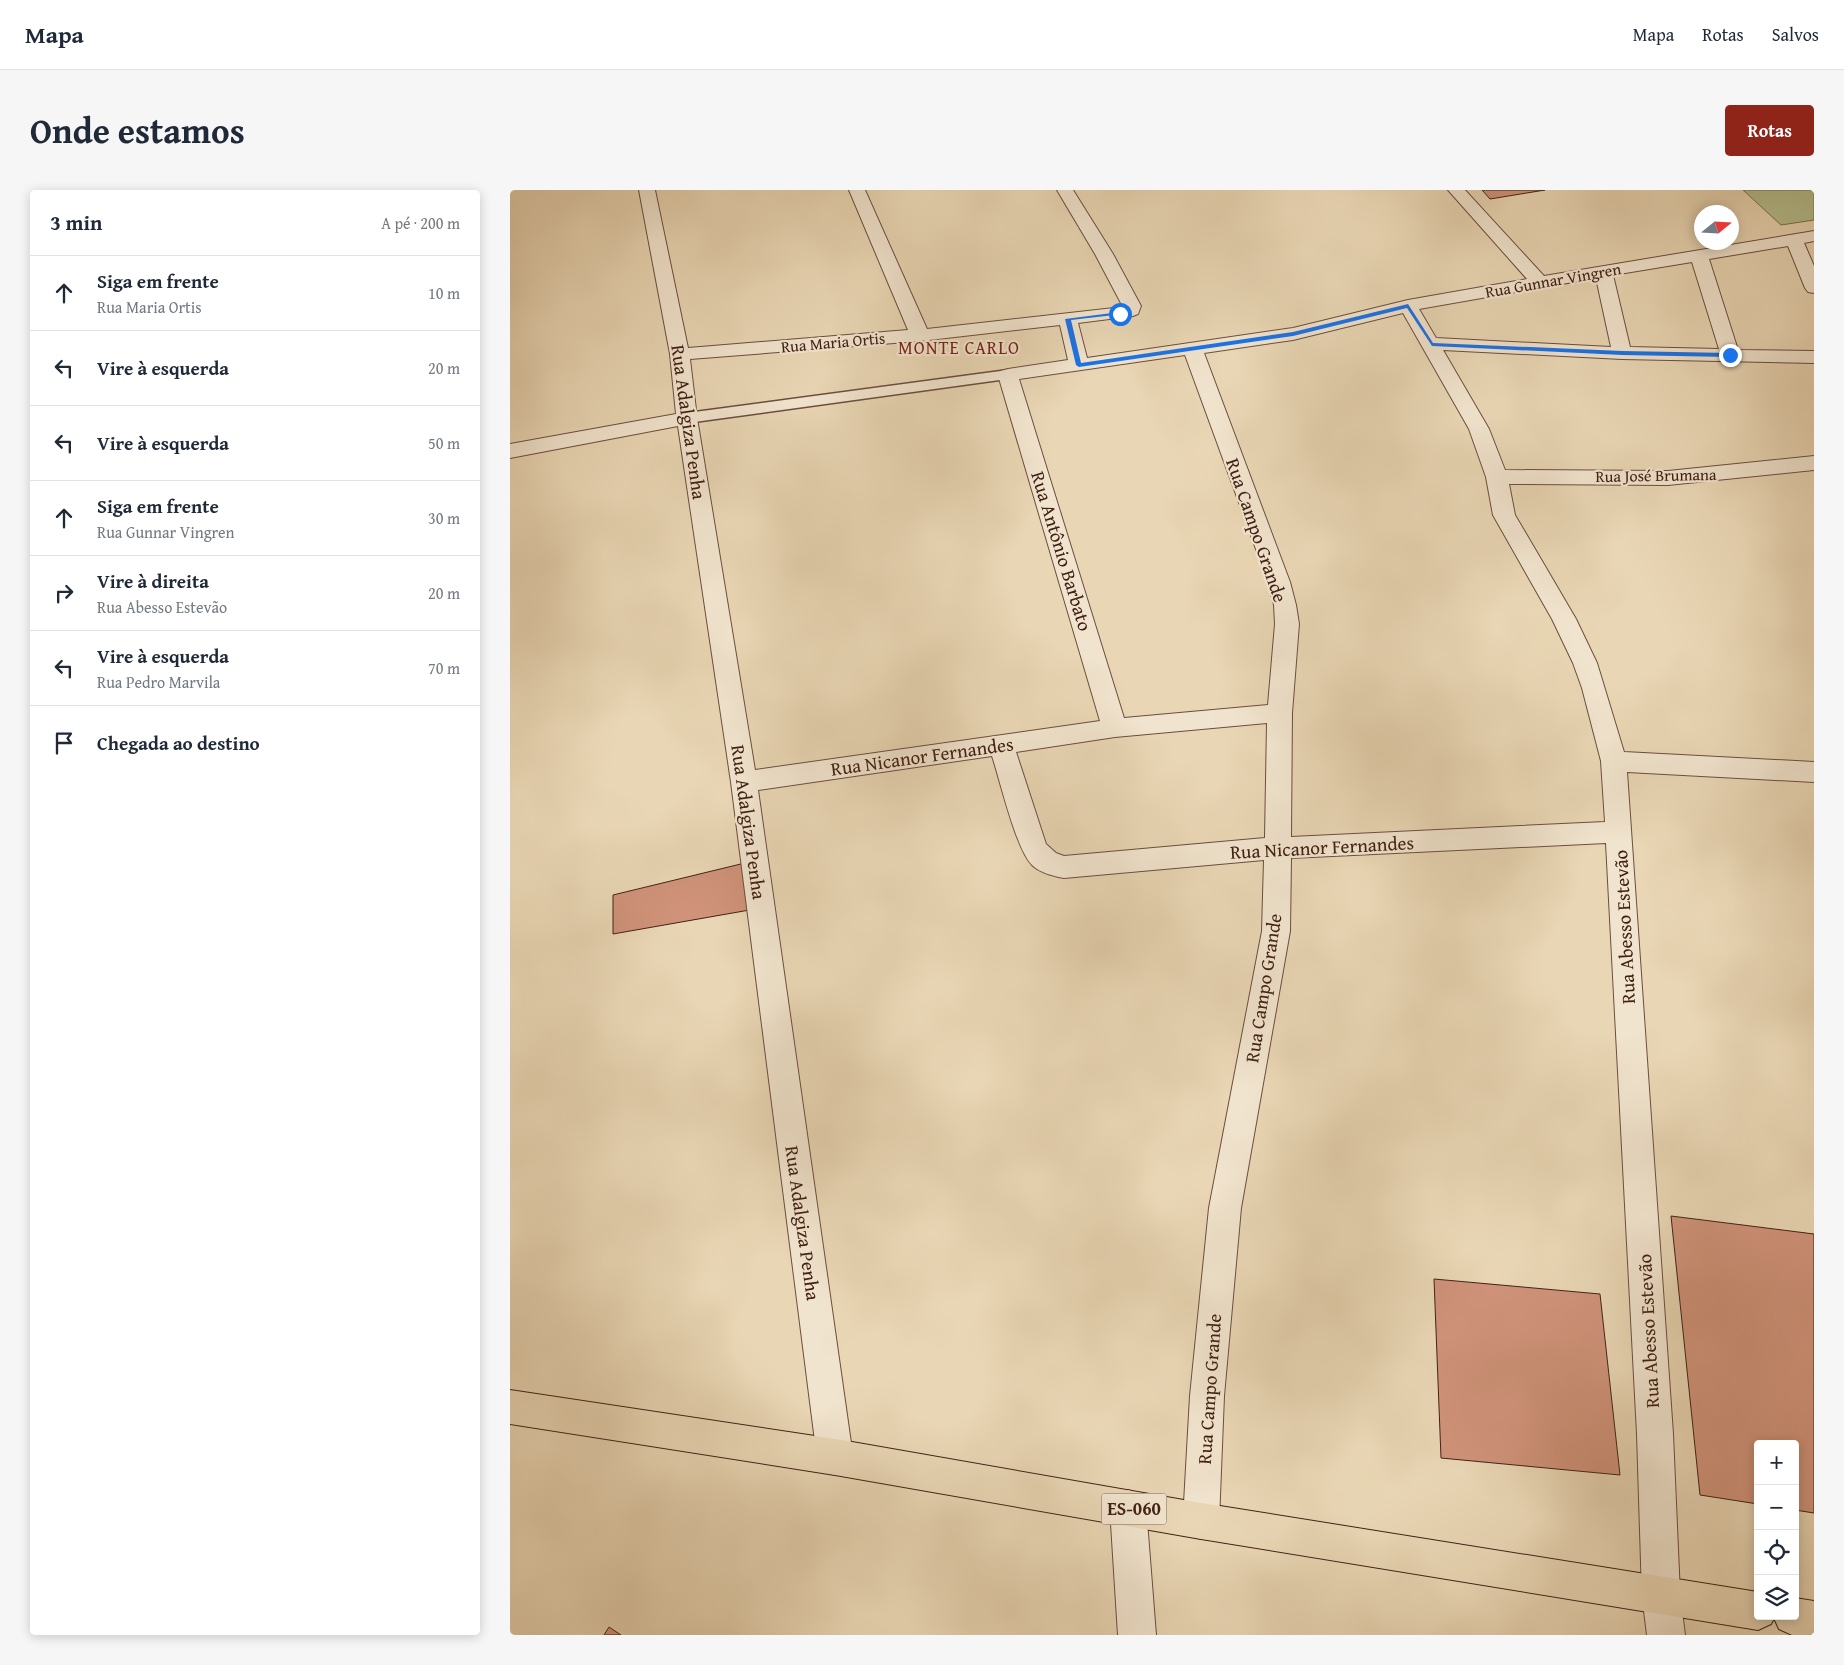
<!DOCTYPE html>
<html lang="pt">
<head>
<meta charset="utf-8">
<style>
	:root { --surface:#fff; --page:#f6f6f7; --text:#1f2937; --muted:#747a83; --line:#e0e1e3; --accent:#8f2418 }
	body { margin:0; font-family:"Gentium Book Plus",serif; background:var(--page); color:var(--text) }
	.controls { position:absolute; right:15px; bottom:15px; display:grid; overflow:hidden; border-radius:5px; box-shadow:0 2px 12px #0003 }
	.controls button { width:45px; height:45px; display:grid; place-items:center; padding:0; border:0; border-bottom:1px solid var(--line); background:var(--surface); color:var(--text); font:25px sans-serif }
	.compass { position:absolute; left:1184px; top:15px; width:45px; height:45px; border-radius:50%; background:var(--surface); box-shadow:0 2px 12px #0003; rotate:72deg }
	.stop { position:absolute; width:15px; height:15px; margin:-11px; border:4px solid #1a73e8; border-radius:50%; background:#fff }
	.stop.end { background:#1a73e8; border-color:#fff; box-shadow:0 1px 5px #0008 }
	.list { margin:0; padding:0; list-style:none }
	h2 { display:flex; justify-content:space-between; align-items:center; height:65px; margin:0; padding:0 20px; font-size:21px }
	h2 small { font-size:16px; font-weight:400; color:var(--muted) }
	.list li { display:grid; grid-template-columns:32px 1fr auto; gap:15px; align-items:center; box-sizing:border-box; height:75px; padding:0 20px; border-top:1px solid var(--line) }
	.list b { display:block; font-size:19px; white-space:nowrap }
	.list p { margin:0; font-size:16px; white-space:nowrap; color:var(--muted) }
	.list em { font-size:16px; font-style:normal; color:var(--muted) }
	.icon { flex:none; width:28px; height:28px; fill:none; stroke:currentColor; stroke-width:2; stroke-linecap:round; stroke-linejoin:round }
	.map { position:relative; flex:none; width:1304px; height:1445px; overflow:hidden; border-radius:5px }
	header { display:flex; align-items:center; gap:30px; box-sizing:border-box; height:70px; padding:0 25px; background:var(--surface); border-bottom:1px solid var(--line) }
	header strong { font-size:24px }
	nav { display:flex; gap:28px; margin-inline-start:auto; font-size:18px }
	.intro { display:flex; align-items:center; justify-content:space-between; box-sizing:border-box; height:120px; padding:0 30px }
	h1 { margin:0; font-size:35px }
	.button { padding:12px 22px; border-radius:5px; background:var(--accent); color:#fff; font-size:18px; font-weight:700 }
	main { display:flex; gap:30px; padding:0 30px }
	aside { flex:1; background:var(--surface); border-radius:5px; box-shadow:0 2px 12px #0003 }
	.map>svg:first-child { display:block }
	.green { fill:#b5be8e; stroke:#7b7052 }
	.building { fill:#d0937a; stroke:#412116 }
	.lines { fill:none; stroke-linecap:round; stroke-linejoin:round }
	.lane-casing { stroke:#6b4e3e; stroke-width:3 }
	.street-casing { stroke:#6b4e3e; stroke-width:2 }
	.primary-casing { stroke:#412116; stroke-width:2 }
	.lane { fill:#f1e4ce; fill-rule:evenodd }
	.street { fill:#f1e4ce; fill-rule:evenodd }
	.primary { fill:#e9d6b4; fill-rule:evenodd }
	.route { fill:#1a73e8 }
	.labels { text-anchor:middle; stroke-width:4.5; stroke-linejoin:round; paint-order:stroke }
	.far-street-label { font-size:16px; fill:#412116; stroke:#f1e4ce }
	.far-quarter-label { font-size:18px; letter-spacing:1px; fill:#7a1f14; stroke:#f1e4ce }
	.shield { fill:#f1e4ce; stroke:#765c4d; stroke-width:1 }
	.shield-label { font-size:18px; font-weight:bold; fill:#412116 }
	.street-label { font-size:19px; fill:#412116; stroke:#f1e4ce }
</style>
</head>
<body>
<header>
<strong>Mapa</strong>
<nav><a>Mapa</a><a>Rotas</a><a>Salvos</a></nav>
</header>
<div class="intro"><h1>Onde estamos</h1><a class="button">Rotas</a></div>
<main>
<aside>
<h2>3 min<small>A pé · 200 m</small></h2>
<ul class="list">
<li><svg class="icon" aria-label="ahead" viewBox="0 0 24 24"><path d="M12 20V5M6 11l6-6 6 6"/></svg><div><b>Siga em frente</b><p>Rua Maria Ortis</p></div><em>10 m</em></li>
<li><svg class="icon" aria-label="left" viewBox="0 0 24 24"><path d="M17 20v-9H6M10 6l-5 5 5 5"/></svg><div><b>Vire à esquerda</b></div><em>20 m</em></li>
<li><svg class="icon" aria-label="left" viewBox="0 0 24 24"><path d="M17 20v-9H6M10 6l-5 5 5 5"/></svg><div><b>Vire à esquerda</b></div><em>50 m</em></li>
<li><svg class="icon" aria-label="ahead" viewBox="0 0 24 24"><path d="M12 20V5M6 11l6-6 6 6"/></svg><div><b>Siga em frente</b><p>Rua Gunnar Vingren</p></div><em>30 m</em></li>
<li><svg class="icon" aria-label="right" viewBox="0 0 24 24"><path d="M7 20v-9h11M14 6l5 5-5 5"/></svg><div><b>Vire à direita</b><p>Rua Abesso Estevão</p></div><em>20 m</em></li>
<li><svg class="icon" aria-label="left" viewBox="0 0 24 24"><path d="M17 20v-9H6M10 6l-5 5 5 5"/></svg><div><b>Vire à esquerda</b><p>Rua Pedro Marvila</p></div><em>70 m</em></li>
<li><svg class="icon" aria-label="arrive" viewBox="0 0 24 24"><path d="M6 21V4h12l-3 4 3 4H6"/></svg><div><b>Chegada ao destino</b></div></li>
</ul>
</aside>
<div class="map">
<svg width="1304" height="1445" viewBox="0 0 1304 1445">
	<rect width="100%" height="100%" fill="#e9d6b4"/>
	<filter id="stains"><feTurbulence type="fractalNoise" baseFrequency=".004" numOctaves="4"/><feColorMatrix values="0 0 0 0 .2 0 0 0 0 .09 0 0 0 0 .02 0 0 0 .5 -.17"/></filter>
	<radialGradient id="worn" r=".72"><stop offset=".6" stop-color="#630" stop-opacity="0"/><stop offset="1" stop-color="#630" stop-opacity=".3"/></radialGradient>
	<path class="green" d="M1233,0H1304V30L1271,35Z"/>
	<path class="building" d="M972,0H1035L980,9Z
		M239,672L251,718L103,744V705Z
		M1161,1026L1304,1044V1323L1285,1320V1254H1248V1314L1190,1305Z
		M924,1089L1090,1104L1110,1285L931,1268Z
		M99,1437L111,1445H94Z"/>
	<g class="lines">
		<g class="lane-casing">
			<path id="lane" d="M498,180L504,182L506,185L504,188L177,233L171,232L169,228L171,224L177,223Z"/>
		</g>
		<g class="street-casing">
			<path id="street" d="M129,0H145L178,158L398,140L339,0H355L417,139L613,117L585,64L547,0H563L603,64L631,116L628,124L623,126L568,133L577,168L783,138L898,110L1017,89L938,0H955L1034,86L1304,41V51L1294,53L1304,76V103L1298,102L1295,98L1278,56L1199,69L1228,160L1304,161V173L1112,169L933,160L979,239L995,280L1158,281L1304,266V280L1158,295L999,294L1005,325L1066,429L1087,473L1114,562L1304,572V592L1117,582L1163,1244L1170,1405L1175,1445H1137L1132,1405L1127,1244L1096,653L781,668L780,741L731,1018L714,1206L709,1331L704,1344L691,1349L678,1344L673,1331L680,1206L699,1018L752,741L754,670L554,688C543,686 530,683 522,675C506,659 490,590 482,566L248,600L343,1267L338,1280L325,1285L312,1280L307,1267L221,592L168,236L0,268V254L166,224L160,164ZM1182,72L1209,159L1120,157L1103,85ZM1086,88L1101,157L926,148L909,119ZM893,123L959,239L976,287L983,325L1042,429L1063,473L1072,498L1091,571L1095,632L781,647L782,523L789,434L786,415L780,392L694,163L783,150ZM550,135L558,170L498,179L491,181L488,185L590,531L245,580L187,228L180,169L410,151ZM675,165L758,392L764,415L765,434L758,515L614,528L509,189ZM757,533L755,648L554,666L546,663L536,654L506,562L605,547Z
				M618,1300L631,1305L636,1318L646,1445H608L600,1318L605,1305Z"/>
		</g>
		<g class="primary-casing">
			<path id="primary" d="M0,1200L325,1249L691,1313L1248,1402V1426H1285V1408L1304,1411V1445H1282L1269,1439L1264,1428L1261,1434L1248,1440L691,1349L325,1285L0,1234Z"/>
		</g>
		<use href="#lane" class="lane"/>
		<use href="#street" class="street"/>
		<use href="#primary" class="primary"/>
	</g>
	<path class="route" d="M898,114L923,153L1112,161L1220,163L1223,165L1220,167L1112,165L922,156L897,118L783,146L569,177L566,175L555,129L610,122L613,124L561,130L571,173L783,142Z"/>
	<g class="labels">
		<g class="far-street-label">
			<text transform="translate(1043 90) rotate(-10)" y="6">Rua Gunnar Vingren</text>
			<text transform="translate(323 152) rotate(-5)" y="6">Rua Maria Ortis</text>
			<text transform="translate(1146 285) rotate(-1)" y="6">Rua José Brumana</text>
		</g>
		<g class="far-quarter-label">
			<text x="449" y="164">MONTE CARLO</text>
		</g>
		<rect class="shield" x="591.5" y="1303.5" width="65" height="31" rx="4"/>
		<g class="shield-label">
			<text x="624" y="1325">ES-060</text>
		</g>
		<g class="street-label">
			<text transform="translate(179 232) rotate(82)" y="7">Rua Adalgiza Penha</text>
			<text transform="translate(747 340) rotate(71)" y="7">Rua Campo Grande</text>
			<text transform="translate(552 361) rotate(73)" y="7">Rua Antônio Barbato</text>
			<text transform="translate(412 566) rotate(-8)" y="7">Rua Nicanor Fernandes</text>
			<text transform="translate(239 632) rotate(82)" y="7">Rua Adalgiza Penha</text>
			<text transform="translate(812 657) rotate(-3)" y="7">Rua Nicanor Fernandes</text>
			<text transform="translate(1114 737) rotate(-93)" y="7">Rua Abesso Estevão</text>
			<text transform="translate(753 798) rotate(-81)" y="7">Rua Campo Grande</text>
			<text transform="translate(293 1033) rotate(82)" y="7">Rua Adalgiza Penha</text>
			<text transform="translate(1138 1141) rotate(-93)" y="7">Rua Abesso Estevão</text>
			<text transform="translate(699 1199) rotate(-86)" y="7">Rua Campo Grande</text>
		</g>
	</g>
	<rect width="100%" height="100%" filter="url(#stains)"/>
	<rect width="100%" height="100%" fill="url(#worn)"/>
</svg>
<div class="controls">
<button>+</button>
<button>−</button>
<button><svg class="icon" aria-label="locate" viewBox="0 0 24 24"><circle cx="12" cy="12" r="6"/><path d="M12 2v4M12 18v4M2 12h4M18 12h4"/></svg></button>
<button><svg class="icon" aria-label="layers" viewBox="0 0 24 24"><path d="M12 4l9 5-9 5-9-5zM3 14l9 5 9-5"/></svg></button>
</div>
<svg class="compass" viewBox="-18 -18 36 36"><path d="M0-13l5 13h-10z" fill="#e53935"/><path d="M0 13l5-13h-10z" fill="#747a83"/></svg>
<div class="stop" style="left:610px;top:124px"></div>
<div class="stop end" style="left:1220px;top:165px"></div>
</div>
</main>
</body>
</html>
